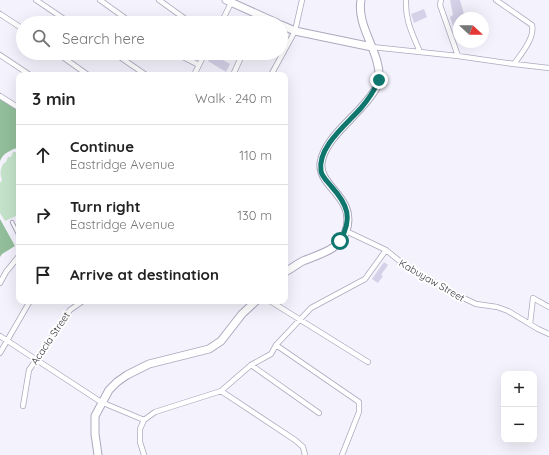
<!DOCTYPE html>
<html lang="en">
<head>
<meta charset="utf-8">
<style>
	:root { --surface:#fff; --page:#f6f6f6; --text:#222; --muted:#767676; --line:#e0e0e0 }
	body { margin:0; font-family:Quicksand,sans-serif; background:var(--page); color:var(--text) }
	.controls { position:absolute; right:12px; bottom:12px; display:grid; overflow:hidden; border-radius:8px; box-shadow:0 4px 16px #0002 }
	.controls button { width:36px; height:36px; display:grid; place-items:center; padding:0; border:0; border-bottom:1px solid var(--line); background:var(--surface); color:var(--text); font:20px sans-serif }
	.compass { position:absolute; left:453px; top:12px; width:36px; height:36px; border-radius:50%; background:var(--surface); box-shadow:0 4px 16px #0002; rotate:112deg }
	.stop { position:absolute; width:12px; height:12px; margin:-9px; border:3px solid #0f766e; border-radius:50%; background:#fff }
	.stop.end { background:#0f766e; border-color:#fff; box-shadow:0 1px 4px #0008 }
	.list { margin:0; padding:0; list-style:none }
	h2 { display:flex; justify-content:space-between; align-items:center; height:52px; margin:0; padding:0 16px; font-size:17px }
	h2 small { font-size:13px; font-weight:400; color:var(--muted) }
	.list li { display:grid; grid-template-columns:26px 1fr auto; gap:12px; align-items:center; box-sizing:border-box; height:60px; padding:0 16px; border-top:1px solid var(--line) }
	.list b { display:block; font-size:15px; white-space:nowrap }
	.list p { margin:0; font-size:13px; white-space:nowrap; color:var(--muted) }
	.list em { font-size:13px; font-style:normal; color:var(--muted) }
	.icon { flex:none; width:22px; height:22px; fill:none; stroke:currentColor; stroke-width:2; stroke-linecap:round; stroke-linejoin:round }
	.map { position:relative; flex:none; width:549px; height:455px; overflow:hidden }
	.search { position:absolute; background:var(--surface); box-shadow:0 4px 16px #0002; left:16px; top:16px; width:272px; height:44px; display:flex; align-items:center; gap:10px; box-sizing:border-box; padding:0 14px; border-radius:22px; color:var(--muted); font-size:15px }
	.panel { position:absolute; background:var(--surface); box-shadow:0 4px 16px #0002; left:16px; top:72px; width:272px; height:232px; border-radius:8px }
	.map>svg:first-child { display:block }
	.green { fill:#c4e2ca }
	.forest { fill:#92be9b }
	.building { fill:#d5d1e8 }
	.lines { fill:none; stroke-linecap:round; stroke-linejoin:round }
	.lane-casing { stroke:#ada9bf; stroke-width:4.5 }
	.street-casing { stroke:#ada9bf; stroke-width:6 }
	.secondary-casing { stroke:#ada9bf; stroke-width:9 }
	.lane { stroke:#fff; stroke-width:2.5 }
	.street { stroke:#fff; stroke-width:4.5 }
	.secondary { stroke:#fff; stroke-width:7 }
	.route { stroke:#0f766e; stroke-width:5 }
	.labels { text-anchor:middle; stroke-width:4; stroke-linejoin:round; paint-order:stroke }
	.street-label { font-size:10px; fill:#34323b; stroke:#fff }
</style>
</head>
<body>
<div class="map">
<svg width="549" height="455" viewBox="0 0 549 455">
	<rect width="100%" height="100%" fill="#f4f2fc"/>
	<path class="green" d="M13,152H19V216L18,215L5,221L0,213V183L2,180C0,174 0,170 3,164L6,162L8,157H11Z"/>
	<path class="forest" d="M0,99L19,111V147C11,150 3,153 0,161Z
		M0,219L15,246L2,254L0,257Z"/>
	<path class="building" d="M450,0H460L465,18H459V23L453,26L450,17L453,15Z
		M424,9L427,17L414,23L411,14Z
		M212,54L230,64L226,72L208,61Z
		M384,262L388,265L381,275L383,276L378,283L372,279Z"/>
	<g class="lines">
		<g class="lane-casing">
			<path id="lane" d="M12,222L19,236"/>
		</g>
		<g class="street-casing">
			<path id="street" d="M36,0L70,23
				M100,0L132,23
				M159,0L191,23
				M406,0C405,20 412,33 420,52
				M441,0L440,5L458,56
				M496,0L532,25C535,38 521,54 514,64
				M0,14L23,29
				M221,23L231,3
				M258,23L261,16
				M372,47L458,56L514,64L549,68
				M57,53L88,75
				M114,53L146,75
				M175,53L199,65
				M0,55L30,75
				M194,75L205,53
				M233,75L243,53
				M271,75L295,31L302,0
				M0,96L19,108
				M346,231L386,250L402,263L449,291L476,304L497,307L508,311L538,329L549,334
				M0,283L6,272L19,256
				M270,301L368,362
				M530,324L533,298L549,307
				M0,336L101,402L144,420
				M276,345L359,402V412L342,455
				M0,353L30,301
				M251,365L319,413
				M221,391L295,440L303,447L305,455
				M23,406L29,370L70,310L83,301
				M144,455L140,442V429L144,420L155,412L221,391L251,365L271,354L276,345L311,308L365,279L386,250"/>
		</g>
		<g class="secondary-casing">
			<path id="secondary" d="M226,0L277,23
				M281,25L295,31L372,47
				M285,272C291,269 297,264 303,261C319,254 340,250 346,231C357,197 318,187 321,163C325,135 363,113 376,88C377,85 379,82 379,79C381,52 356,27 361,0
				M98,455L95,434V416L109,390L117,382L127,375L149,364L209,349L221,341L242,314L256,301"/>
		</g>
		<use href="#lane" class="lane"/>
		<use href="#street" class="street"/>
		<use href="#secondary" class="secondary"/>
	</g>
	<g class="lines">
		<path class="route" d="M340,241C353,218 348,205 331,186C328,182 322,177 321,171C317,147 347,124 361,108C368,100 374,91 379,80"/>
	</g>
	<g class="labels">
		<g class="street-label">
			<text transform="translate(432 280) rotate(30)" y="4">Kabuyaw Street</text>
			<text transform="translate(50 338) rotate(-56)" y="4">Acacia Street</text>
		</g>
	</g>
</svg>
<div class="controls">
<button>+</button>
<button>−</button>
</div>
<svg class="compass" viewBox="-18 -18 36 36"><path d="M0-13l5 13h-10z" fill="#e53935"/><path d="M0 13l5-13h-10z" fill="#767676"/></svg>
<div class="stop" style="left:340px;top:241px"></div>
<div class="stop end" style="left:379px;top:80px"></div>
<div class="search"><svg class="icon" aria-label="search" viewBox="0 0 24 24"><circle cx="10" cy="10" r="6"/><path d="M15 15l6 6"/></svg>Search here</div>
<section class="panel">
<h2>3 min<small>Walk · 240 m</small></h2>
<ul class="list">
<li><svg class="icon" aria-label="ahead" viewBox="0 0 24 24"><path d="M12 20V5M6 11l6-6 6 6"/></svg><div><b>Continue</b><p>Eastridge Avenue</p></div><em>110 m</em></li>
<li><svg class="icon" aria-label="right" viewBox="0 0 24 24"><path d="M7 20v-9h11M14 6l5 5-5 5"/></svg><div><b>Turn right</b><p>Eastridge Avenue</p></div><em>130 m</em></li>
<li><svg class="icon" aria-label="arrive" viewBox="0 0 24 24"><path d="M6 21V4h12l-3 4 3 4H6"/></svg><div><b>Arrive at destination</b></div></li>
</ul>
</section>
</div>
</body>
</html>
